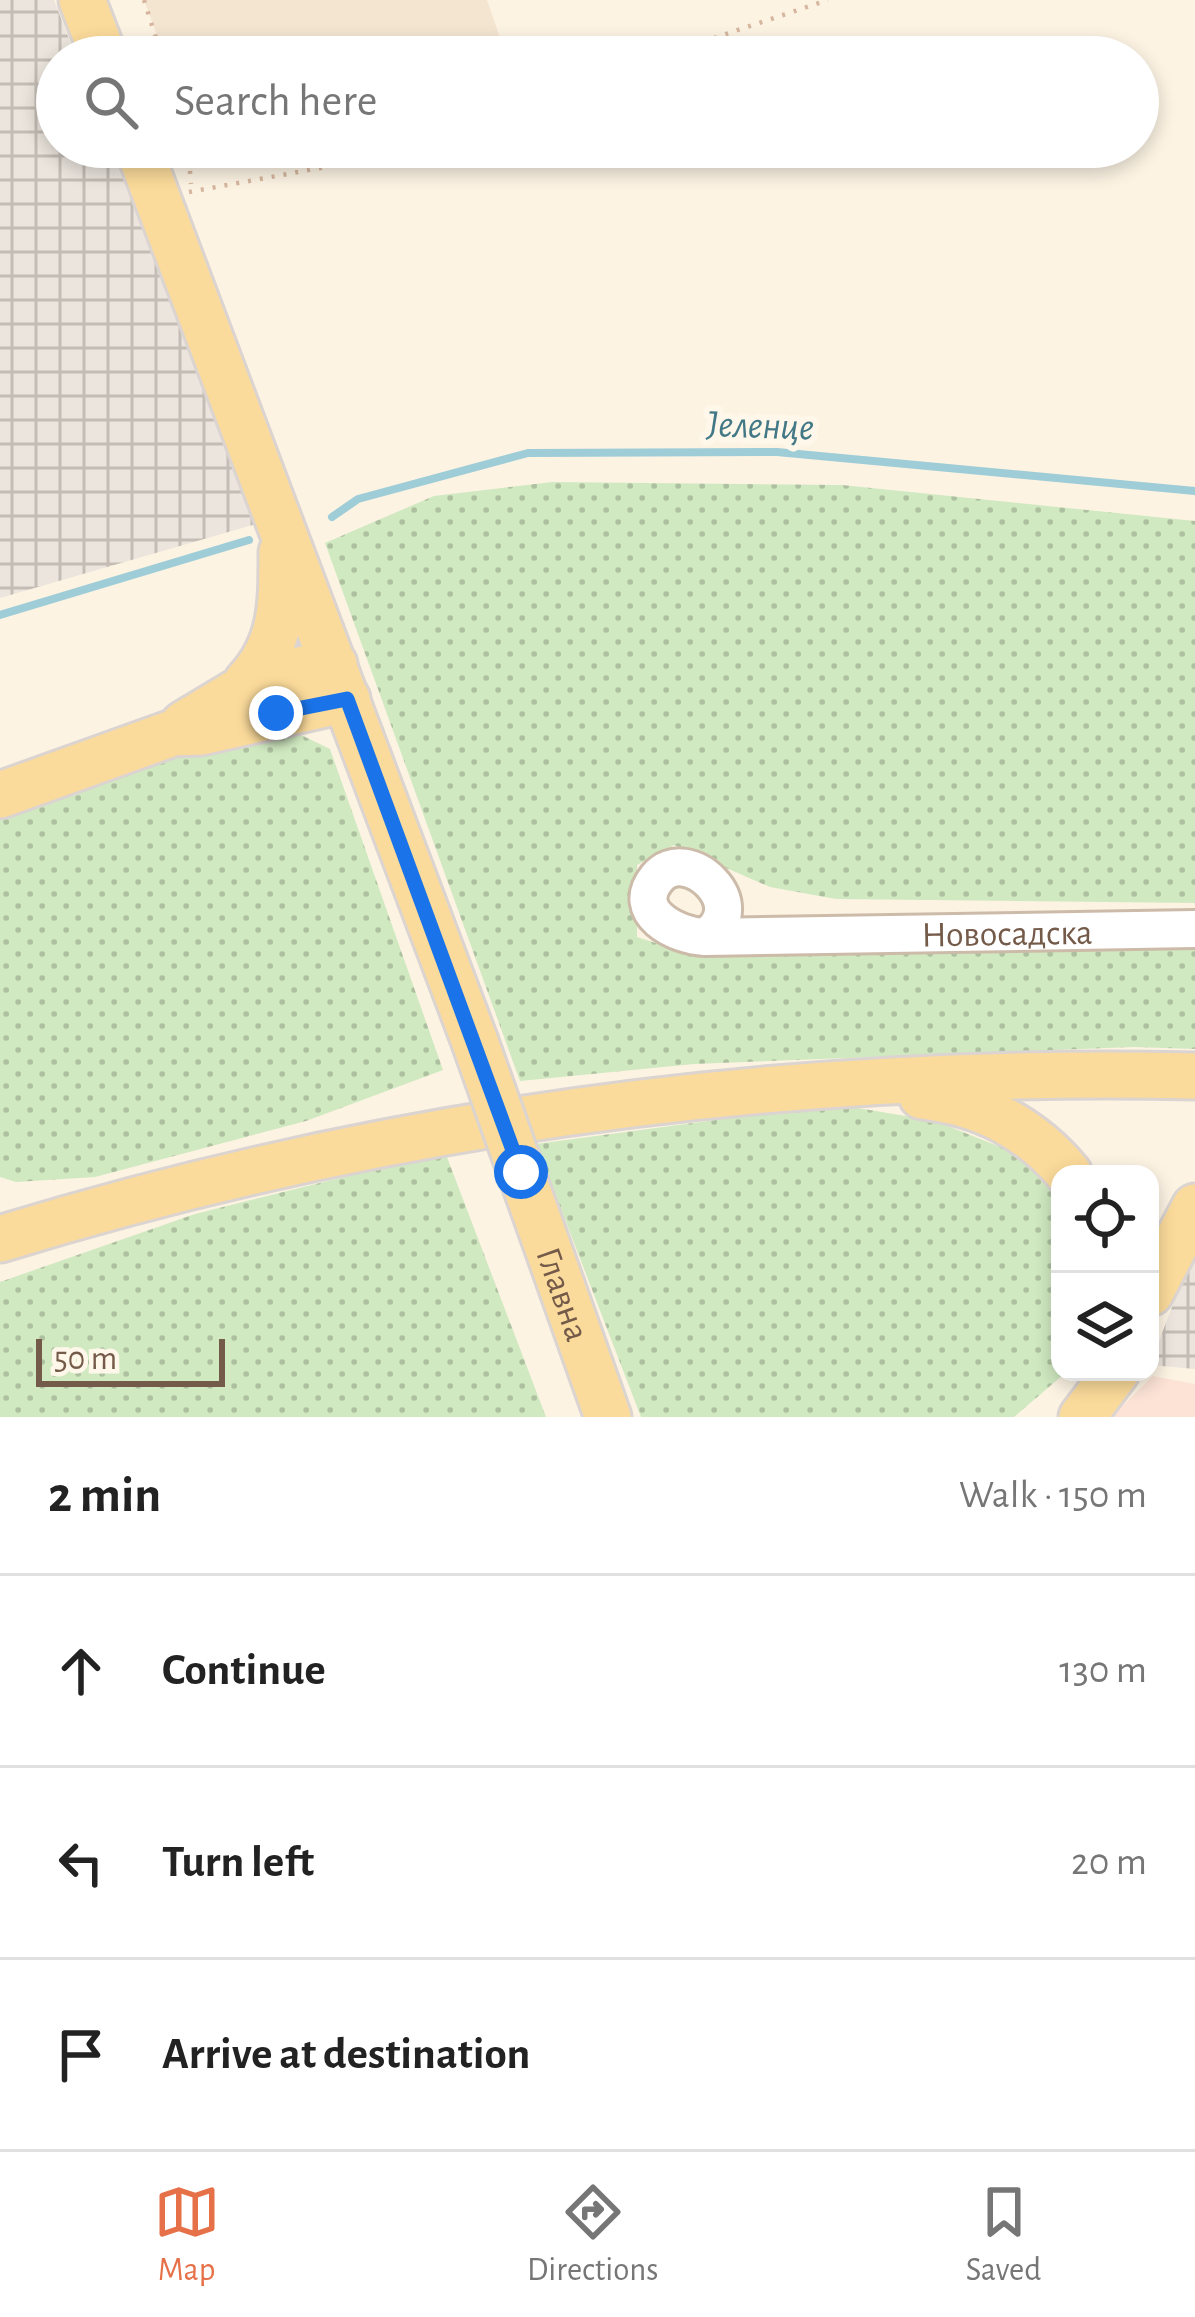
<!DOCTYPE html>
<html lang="en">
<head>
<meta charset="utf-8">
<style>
	:root { --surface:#fff; --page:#f6f6f6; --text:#222; --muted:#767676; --line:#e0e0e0; --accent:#e67148 }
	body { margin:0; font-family:"Alegreya Sans",sans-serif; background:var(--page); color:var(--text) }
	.controls { position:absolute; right:36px; bottom:36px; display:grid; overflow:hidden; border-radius:24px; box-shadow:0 6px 18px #0003 }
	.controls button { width:108px; height:108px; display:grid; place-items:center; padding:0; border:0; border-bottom:3px solid var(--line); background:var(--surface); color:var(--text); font:60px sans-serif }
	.scale { position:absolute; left:36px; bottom:30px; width:189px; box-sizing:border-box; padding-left:12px; border:6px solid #745a49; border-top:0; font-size:33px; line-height:42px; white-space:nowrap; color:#745a49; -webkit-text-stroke:9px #fff7e9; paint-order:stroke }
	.stop { position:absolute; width:36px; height:36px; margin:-27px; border:9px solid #1a73e8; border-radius:50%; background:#fff }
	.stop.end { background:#1a73e8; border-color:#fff; box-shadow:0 3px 12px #0008 }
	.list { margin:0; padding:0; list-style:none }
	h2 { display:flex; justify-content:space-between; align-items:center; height:156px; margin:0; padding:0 48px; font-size:51px }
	h2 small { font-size:39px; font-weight:400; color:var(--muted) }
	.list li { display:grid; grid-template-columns:78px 1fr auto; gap:36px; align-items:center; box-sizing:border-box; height:192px; padding:0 48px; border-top:3px solid var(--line) }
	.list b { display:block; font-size:45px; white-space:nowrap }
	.list em { font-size:39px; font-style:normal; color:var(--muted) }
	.icon { flex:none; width:66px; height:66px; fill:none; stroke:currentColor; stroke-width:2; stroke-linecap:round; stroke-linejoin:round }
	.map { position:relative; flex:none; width:1195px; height:1417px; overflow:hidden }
	.search { position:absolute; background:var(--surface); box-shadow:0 6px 18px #0003; left:36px; right:36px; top:36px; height:132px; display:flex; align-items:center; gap:30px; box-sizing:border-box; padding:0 42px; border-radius:66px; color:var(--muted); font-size:45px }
	.sheet { height:732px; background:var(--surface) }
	nav { display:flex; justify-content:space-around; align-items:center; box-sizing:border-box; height:168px; border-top:3px solid var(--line); background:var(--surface); font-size:33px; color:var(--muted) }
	nav a { display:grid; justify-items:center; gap:6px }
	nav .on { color:var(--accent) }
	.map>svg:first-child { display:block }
	.residential { fill:#f4e5d1 }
	.commercial { fill:#fce3d6 }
	.industrial { fill:url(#industrial-grid) }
	.grass { fill:url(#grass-dots) }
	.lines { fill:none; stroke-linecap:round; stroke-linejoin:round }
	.stream { stroke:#9eccd7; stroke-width:8 }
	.minor-casing { stroke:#cdbba9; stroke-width:42 }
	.major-casing { stroke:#dbd4d0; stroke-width:51 }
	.path { stroke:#d6b69e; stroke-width:4.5; stroke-dasharray:3 9; stroke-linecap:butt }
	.minor { stroke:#fff; stroke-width:36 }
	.major { stroke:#fbdb9b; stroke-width:45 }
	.major-bridge-casing { stroke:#dbd4d0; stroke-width:51; stroke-linecap:butt }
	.major-bridge { stroke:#fbdb9b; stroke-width:45 }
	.route { stroke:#1a73e8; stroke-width:15 }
	.labels { text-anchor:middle; stroke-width:12; stroke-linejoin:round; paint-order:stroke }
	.street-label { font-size:36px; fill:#745a49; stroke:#fff7e9 }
	.water-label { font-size:39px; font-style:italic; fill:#437987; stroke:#fff7e9 }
</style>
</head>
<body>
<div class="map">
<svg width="1195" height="1417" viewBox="0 0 1195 1417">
	<defs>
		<pattern id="industrial-grid" width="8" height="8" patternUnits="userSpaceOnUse" patternTransform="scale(3)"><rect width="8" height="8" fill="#ebe5dd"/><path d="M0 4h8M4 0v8" fill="none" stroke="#c3bdb5"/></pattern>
		<pattern id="grass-dots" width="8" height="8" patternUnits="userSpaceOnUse" patternTransform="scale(3)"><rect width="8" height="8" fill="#d0e9c1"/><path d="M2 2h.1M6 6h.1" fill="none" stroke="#adc09f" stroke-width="1.8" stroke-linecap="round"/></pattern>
	</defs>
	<rect width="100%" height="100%" fill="#fcf3e3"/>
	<path class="residential" d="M144,0H487L506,55L165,57Z"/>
	<path class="commercial" d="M1153,1376L1195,1384V1417H1111Z"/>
	<path class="industrial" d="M0,0H54L76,57H57V147H111L256,524L0,598Z
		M1195,1246V1369L1150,1365Z"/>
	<path class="grass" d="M552,482L842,485L1195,521V903L836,899L770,887L674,845L637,865V937L671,948L1195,944V1049L1134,1047L694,1064L520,1081L325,543L434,496Z
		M301,735L330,749L443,1070L306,1121L95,1177L16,1182L0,1177V818L154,760Z
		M834,1104L935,1121L1041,1163L1060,1197V1372L1064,1374L1014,1417H641L536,1144Z
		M445,1152L546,1417H0V1282L195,1214Z"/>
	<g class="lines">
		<path class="stream" d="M332,517L358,499L528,453L777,452L1195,491
			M0,615L249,540"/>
		<g class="minor-casing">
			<g id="minor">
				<path id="s1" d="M705,937C756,906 686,842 657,878C629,912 676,936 705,937L1195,929"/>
			</g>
		</g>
		<g class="major-casing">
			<g id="major">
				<path d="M82,0L104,57"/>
				<path d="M138,147L475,1042"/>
				<path d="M247,682C283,644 282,602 282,552"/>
				<path d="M184,724L264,676L334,664"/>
				<path d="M0,795L173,733L201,732L347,699"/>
				<path d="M922,1096C982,1103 1030,1127 1069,1174"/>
				<path id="s2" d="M521,1172L608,1417"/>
				<path d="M0,1239C388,1120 789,1067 1195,1076"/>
				<path d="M1150,1293L1195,1207"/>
				<path d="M1082,1417L1116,1372"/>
			</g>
		</g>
		<path class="path" d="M144,0L162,57
			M657,57L828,0
			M188,147L191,184
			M189,192L342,164L391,147"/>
		<use href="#minor" class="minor"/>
		<use href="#major" class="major"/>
		<g class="major-bridge-casing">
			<path id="major-bridge" d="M475,1042L521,1172"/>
		</g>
		<use href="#major-bridge" class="major-bridge"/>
	</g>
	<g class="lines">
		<path class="route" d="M276,713L347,699L521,1172"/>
	</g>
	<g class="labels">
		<g class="street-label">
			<text dy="13" stroke="none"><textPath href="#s1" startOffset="525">Новосадска</textPath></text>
			<text dy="13" stroke="none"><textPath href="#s2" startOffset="129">Главна</textPath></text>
		</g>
		<g class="water-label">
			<text transform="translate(760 424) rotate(2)" y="14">Јеленце</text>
		</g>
	</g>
</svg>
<div class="controls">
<button><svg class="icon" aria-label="locate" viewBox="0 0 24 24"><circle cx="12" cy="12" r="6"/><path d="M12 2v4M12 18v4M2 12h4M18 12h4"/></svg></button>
<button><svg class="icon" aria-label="layers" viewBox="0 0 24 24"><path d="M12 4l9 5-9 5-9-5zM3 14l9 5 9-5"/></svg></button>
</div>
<div class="scale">50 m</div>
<div class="stop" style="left:521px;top:1172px"></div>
<div class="stop end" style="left:276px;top:713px"></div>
<div class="search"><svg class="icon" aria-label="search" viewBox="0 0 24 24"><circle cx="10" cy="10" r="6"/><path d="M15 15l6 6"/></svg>Search here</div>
</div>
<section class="sheet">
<h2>2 min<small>Walk · 150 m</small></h2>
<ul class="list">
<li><svg class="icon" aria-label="ahead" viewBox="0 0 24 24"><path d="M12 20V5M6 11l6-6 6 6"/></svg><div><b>Continue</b></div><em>130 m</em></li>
<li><svg class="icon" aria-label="left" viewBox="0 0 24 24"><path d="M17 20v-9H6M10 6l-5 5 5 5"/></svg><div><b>Turn left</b></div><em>20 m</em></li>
<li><svg class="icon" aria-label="arrive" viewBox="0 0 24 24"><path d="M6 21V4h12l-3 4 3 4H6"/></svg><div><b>Arrive at destination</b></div></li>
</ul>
</section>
<nav>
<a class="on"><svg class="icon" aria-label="map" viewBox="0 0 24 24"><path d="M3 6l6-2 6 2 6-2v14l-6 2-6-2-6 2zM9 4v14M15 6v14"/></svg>Map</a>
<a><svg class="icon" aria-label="directions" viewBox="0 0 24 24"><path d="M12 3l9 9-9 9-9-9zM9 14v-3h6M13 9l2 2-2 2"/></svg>Directions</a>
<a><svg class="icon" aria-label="saved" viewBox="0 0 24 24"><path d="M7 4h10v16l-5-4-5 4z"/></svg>Saved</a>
</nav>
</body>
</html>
